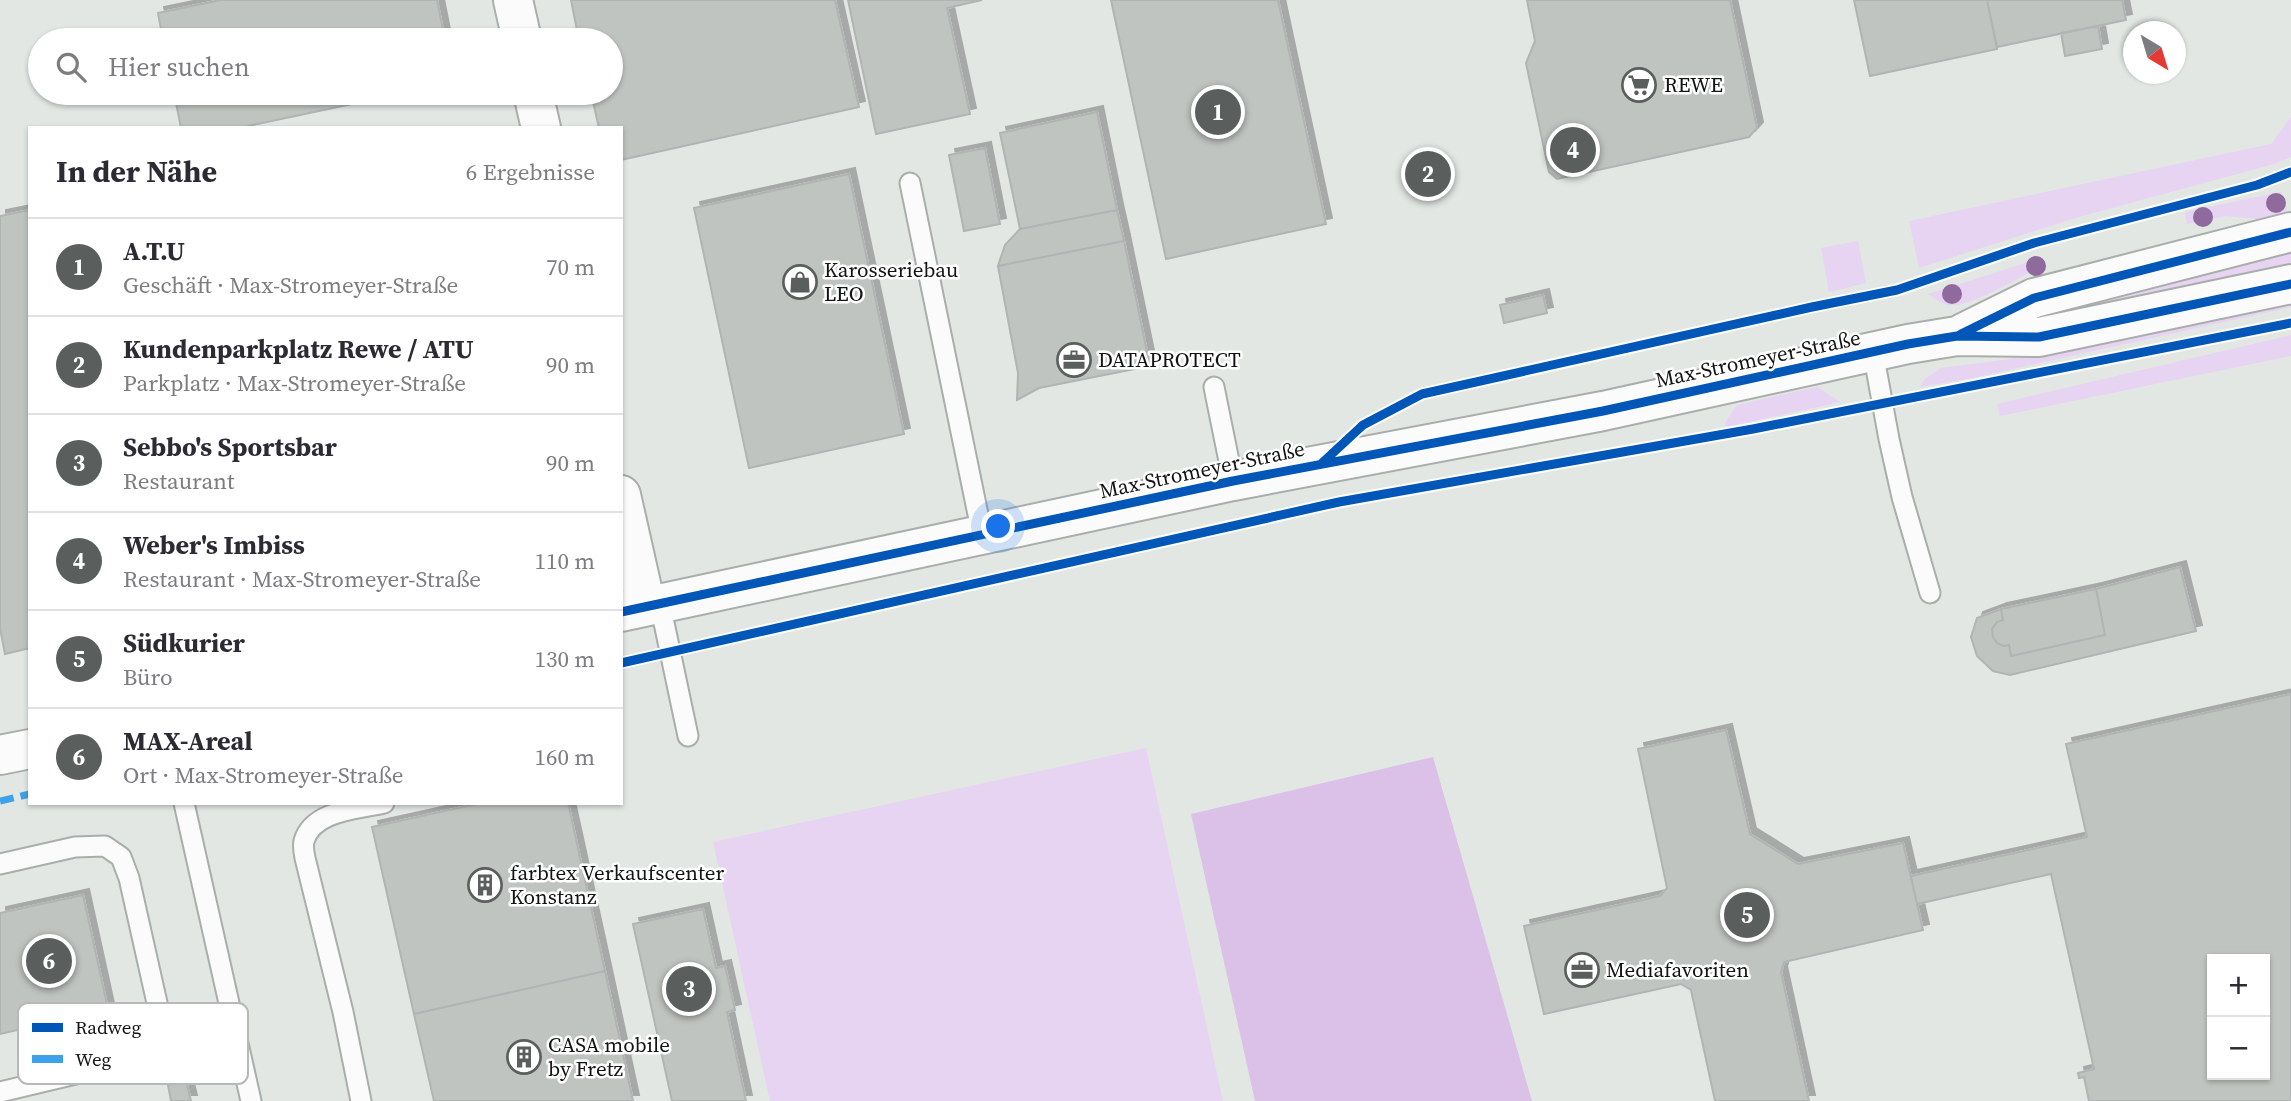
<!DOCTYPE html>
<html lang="de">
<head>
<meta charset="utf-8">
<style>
	:root { --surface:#fff; --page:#f7f7f7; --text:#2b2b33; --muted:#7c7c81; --line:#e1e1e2; --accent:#5a5e5c }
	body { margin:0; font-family:"Source Serif 4",serif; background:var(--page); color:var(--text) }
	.controls { position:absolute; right:21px; bottom:21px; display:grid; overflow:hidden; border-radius:0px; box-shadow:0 2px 5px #0004 }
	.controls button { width:63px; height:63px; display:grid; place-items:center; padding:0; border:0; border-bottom:2px solid var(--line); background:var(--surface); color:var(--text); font:35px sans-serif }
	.compass { position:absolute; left:2123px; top:21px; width:63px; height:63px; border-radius:50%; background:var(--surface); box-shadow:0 2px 5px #0004; rotate:142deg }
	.you { position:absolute; left:999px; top:527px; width:24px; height:24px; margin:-18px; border:5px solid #fff; border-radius:50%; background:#1a73e8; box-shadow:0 0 0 10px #1a73e833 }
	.badge { display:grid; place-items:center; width:46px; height:46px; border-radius:50%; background:var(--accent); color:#fff; font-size:23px; font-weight:700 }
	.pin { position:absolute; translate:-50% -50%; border:4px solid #fff; box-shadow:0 2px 7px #0006 }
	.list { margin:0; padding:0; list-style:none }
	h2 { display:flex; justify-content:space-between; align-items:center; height:91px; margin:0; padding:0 28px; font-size:30px }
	h2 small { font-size:23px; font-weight:400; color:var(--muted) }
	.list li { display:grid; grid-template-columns:46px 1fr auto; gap:21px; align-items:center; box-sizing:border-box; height:98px; padding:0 28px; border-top:2px solid var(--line) }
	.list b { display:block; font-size:26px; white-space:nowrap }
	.list p { margin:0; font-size:23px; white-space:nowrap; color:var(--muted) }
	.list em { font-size:23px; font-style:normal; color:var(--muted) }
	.icon { flex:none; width:38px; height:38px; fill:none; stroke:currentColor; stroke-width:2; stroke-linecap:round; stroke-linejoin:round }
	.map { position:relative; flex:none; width:2291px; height:1101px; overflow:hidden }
	.search { position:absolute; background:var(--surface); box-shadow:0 2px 5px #0004; left:28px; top:28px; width:595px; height:77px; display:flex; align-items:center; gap:18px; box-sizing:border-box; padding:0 24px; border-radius:38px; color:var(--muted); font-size:26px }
	.panel { position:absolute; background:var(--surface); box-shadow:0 2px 5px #0004; left:28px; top:126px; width:595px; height:679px; border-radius:0px }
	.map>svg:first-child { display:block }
	.green { fill:#e7d3f2 }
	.forest { fill:#dbc0e8 }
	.building { fill:#c0c4c1; stroke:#b0b4b2; stroke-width:2; fill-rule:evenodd; filter:url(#shadow) }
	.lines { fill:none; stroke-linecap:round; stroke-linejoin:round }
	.service-casing { stroke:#a9aeab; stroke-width:23 }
	.minor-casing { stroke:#a9aeab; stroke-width:42 }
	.service { stroke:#fbfbfb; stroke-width:19 }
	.minor { stroke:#fbfbfb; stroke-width:38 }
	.quiet { stroke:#3da2ea; stroke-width:7; stroke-dasharray:14 7; stroke-linecap:butt }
	.cycleway-casing { stroke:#fff; stroke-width:13 }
	.cycleway { stroke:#0057b8; stroke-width:9 }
	.tree { fill:#8f6a9c }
	.labels { text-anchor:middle; stroke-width:5; stroke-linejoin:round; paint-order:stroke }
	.poi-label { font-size:21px; fill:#101412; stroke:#fff; text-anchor:start }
	.street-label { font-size:21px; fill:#101412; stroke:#fff }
	.key { fill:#fff; stroke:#b7b8b8; stroke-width:2 }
	.key-label { font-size:19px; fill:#101412 }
</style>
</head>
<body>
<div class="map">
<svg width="2291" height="1101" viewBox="0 0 2291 1101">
	<defs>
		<filter id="shadow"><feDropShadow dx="6" dy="-6" stdDeviation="0" flood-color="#0004"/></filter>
	</defs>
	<rect width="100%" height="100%" fill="#e2e7e4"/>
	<path class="green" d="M2291,117V157L2274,164L2075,218L1919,268L1909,221L2271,144Z
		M2281,192L2288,217L2257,219L2226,216L2187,224L2185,212Z
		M1858,241L1866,283L1829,292L1821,248Z
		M2291,248V266L2040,319L2038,317L2041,311Z
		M2041,258L2042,265C2023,276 1967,309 1947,305C1940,303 1933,297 1928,294Z
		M2291,297V307L1972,378L1920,387L1925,379L1941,368L2010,359Z
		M2291,335V356L2000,416L1997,404Z
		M1817,387L1840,402L1727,427L1725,423L1737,405Z
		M1146,748L1223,1101H770L713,842Z"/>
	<path class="forest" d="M1433,757L1532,1101H1255L1191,814Z"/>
	<path class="building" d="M221,0H437L445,40H163L158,13Z
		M571,0H835L859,107L621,160V128H599L591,93H611V40H579Z
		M848,0H982L947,8L970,114L876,134Z
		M1111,0H1278L1326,224L1166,259Z
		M1527,0H1730L1757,128L1749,137L1557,179L1549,172L1526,63L1535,41Z
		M1854,0H1987L1997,49L1870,76Z
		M1987,0H2123H2122L2126,20L1997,47Z
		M2098,26L2102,49L2065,56L2061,33Z
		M174,93H404L239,128H181Z
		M1097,112L1117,210L1020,229L1000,133Z
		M985,148L1000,224L964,231L949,155Z
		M849,174L904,434L749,468L694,208Z
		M30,210V648L5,654L0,628V216Z
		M1117,210L1124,241L998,266L1005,245L1020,229Z
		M1124,241L1150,366L1039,388L1017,400L1018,373L998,266Z
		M1543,295L1547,313L1504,323L1500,305Z
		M2180,567L2196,631L2010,675L1993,671L1977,656L1971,637L1977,618L2001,609L2003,620L1997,622L1992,629L1993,637L1997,643L2003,646L2009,645L2011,656L2105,635L2096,589Z
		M2096,589L2105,635L2011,656L2009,645L2003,646L1997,643L1993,637L1992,629L1997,622L2003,620L2001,609Z
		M2291,694V1101H2089L2084,1077L2079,1078L2078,1073L2094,1069L2051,874L1917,904L1911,876L2087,837L2066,744ZM2212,959H2265V1075H2212Z
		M1726,730L1750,834L1798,864L1903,843L1923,930L1784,962L1781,972L1809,1101H1715L1691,990L1681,984L1544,1014L1524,926L1660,896L1667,888L1638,749Z
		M481,803H568L605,971L414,1014L372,827Z
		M83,895L108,1009L0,1034V913Z
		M703,909L716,968L725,966L735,1010L727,1012L746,1101H672L633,924Z
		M605,971L633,1101H434L414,1014Z
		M186,1081L191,1101H171L168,1085Z"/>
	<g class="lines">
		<g class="service-casing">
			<path id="service" d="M910,183L982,534
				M1873,352L1889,439L1902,497L1930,593
				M1214,387L1233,481
				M660,604L688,736
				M184,803L251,1101
				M0,864L75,847L105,846L121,857L129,878L168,1052L237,1038
				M0,1092L168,1052
				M361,1101L343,1012L305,858C304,853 303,845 304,841C313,810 359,809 384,803"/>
		</g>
		<g class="minor-casing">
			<path id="minor" d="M513,0L522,40
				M533,93L541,128
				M1963,333L2034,298L2291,232
				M621,495L646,606
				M621,612L1233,481L1603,411L1908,344L1957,336L2039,337L2291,284
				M0,755L30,749"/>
		</g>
		<use href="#service" class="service"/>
		<use href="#minor" class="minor"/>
		<path class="quiet" d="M0,801L30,794"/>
		<g class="cycleway-casing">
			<path id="cycleway" d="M1961,334L2034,298L2291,232
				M1321,464L1363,425L1422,394L1812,307L1897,290L2034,243L2257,185L2291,172
				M621,612L1233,481L1603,411L1908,344L1957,336L2039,337L2291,284
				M621,663L1339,502L1753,429L2291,323"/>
		</g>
		<use href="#cycleway" class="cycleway"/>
	</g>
	<g class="tree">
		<circle cx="2276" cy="203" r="10"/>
		<circle cx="2203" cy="217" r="10"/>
		<circle cx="2036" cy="266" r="10"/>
		<circle cx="1952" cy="294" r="10"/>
	</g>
	<defs>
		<g id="supermarket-ring" transform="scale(1.75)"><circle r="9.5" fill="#fff" stroke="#5a5e5c" stroke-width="1.5"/><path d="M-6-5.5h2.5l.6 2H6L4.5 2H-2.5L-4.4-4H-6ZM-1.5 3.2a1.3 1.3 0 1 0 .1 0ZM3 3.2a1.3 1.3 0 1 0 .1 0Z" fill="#5a5e5c"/></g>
		<g id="shop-ring" transform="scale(1.75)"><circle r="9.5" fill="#fff" stroke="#5a5e5c" stroke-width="1.5"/><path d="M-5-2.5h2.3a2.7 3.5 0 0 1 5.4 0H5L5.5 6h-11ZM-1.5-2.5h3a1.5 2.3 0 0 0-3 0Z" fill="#5a5e5c"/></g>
		<g id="office-ring" transform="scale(1.75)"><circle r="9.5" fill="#fff" stroke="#5a5e5c" stroke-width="1.5"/><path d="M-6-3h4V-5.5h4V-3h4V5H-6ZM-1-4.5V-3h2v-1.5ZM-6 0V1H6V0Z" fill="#5a5e5c"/></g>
		<g id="building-ring" transform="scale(1.75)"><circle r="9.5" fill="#fff" stroke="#5a5e5c" stroke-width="1.5"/><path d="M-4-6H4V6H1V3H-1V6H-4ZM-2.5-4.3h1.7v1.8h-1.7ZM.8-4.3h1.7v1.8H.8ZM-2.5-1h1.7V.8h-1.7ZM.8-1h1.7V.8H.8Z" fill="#5a5e5c"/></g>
	</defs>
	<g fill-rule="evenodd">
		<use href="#supermarket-ring" x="1639" y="85"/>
		<use href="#shop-ring" x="800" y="282"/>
		<use href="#office-ring" x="1074" y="360"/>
		<use href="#building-ring" x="485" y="885"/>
		<use href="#office-ring" x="1582" y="970"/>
		<use href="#building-ring" x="524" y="1057"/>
	</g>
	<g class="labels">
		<g class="poi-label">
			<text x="1664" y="92">REWE</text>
			<text x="824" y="277">Karosseriebau<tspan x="824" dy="24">LEO</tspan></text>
			<text x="1098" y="367">DATAPROTECT</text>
			<text x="510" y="880">farbtex Verkaufscenter<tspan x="510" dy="24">Konstanz</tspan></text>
			<text x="1606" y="977">Mediafavoriten</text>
			<text x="548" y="1052">CASA mobile<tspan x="548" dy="24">by Fretz</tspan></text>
		</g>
		<g class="street-label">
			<text transform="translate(1758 359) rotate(-12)" y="7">Max-Stromeyer-Straße</text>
			<text transform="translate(1202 470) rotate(-12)" y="7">Max-Stromeyer-Straße</text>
		</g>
	</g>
	<rect x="18" y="1003" width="230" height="81" rx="10" class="key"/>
	<rect x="32" y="1023" width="31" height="9" fill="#0057b8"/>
	<rect x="32" y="1055" width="31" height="8" fill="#3da2ea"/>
	<g class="key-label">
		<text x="75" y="1034">Radweg</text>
		<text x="75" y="1066">Weg</text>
	</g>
</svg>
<div class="controls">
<button>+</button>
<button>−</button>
</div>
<svg class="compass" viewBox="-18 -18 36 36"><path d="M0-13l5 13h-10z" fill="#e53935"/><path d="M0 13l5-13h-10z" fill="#7c7c81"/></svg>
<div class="you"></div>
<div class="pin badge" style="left:1218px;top:112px">1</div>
<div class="pin badge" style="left:1428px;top:174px">2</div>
<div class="pin badge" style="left:689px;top:989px">3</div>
<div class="pin badge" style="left:1573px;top:150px">4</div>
<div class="pin badge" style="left:1747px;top:915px">5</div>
<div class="pin badge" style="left:49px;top:961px">6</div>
<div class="search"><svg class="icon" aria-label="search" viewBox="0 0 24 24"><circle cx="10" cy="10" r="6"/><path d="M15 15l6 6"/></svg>Hier suchen</div>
<section class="panel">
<h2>In der Nähe<small>6 Ergebnisse</small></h2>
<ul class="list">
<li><span class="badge">1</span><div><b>A.T.U</b><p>Geschäft · Max-Stromeyer-Straße</p></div><em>70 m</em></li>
<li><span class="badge">2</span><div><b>Kundenparkplatz Rewe / ATU</b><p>Parkplatz · Max-Stromeyer-Straße</p></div><em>90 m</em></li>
<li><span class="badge">3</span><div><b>Sebbo's Sportsbar</b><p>Restaurant</p></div><em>90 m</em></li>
<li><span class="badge">4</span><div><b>Weber's Imbiss</b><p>Restaurant · Max-Stromeyer-Straße</p></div><em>110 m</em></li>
<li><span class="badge">5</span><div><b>Südkurier</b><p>Büro</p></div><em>130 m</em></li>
<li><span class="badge">6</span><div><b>MAX-Areal</b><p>Ort · Max-Stromeyer-Straße</p></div><em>160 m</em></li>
</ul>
</section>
</div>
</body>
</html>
